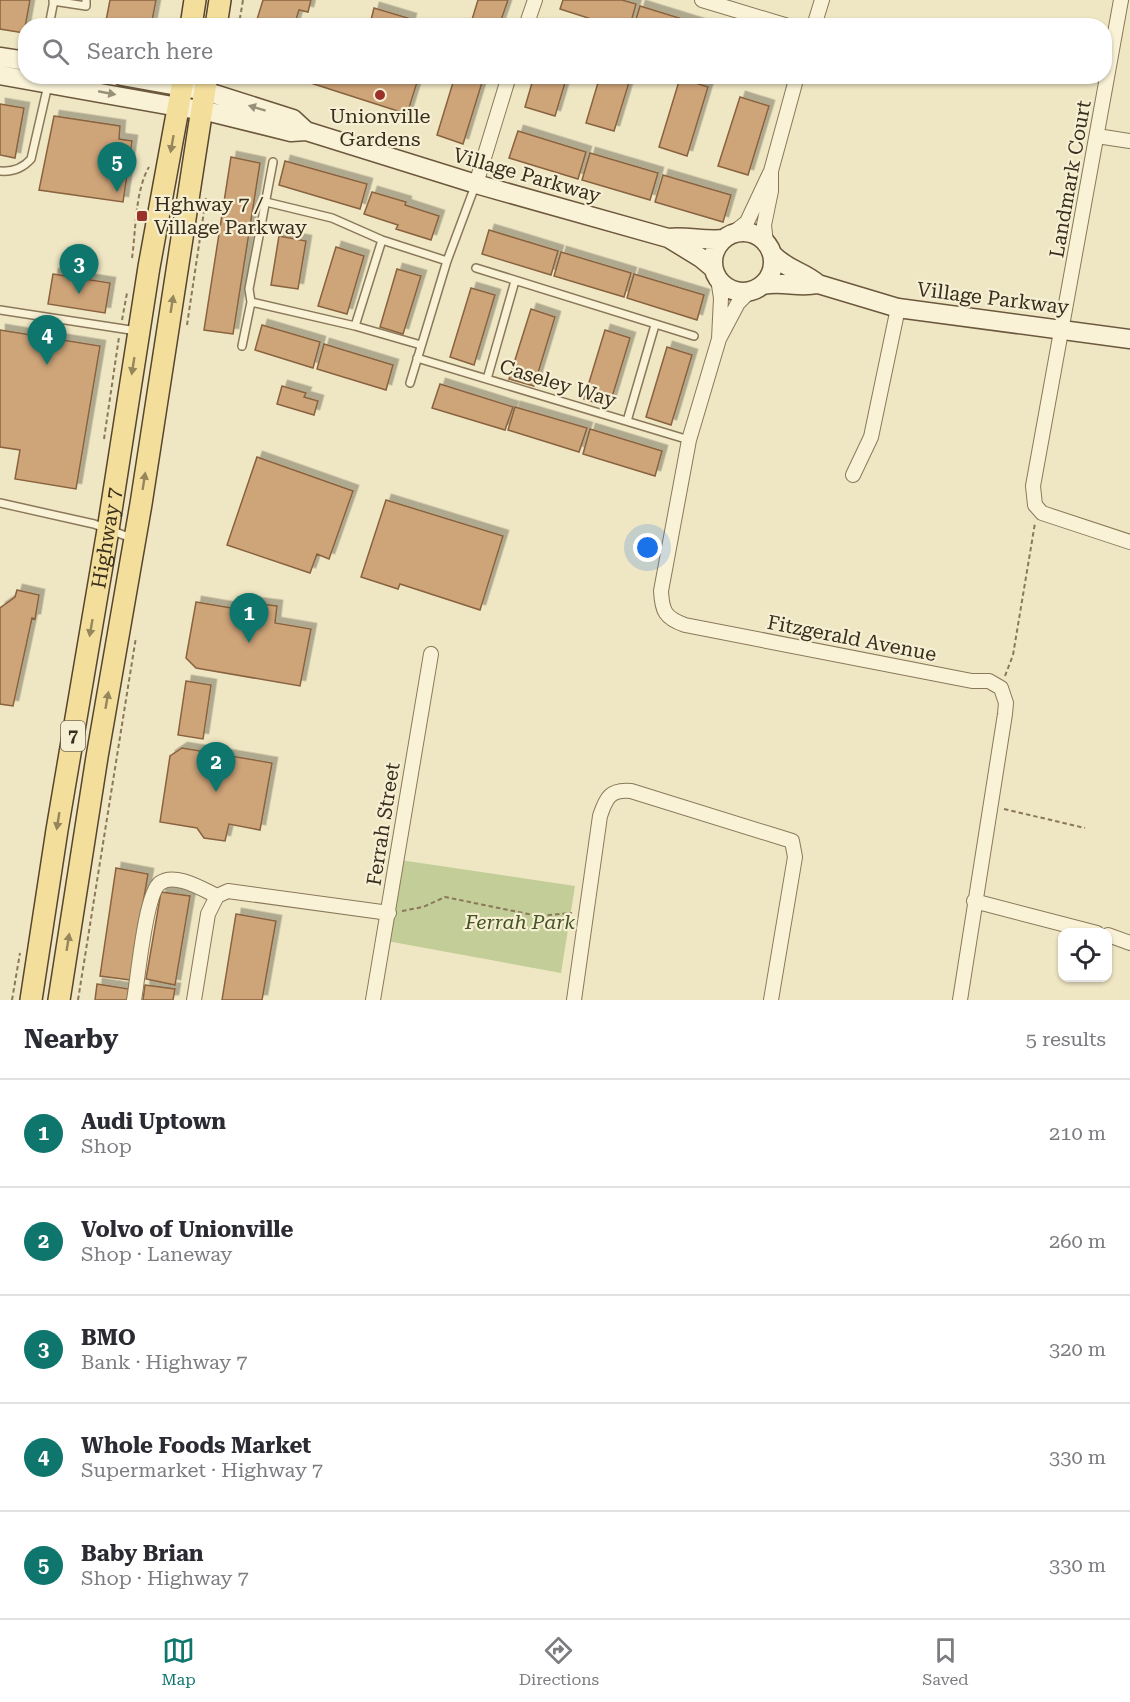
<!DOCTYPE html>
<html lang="en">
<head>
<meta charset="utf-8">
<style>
	:root { --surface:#fff; --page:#f2f2f3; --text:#2b2b33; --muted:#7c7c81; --line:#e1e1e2; --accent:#0f766e }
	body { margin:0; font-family:"Roboto Serif",serif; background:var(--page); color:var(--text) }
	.controls { position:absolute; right:18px; bottom:18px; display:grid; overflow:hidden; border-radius:12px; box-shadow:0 2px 4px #0004 }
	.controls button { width:54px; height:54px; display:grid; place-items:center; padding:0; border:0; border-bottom:2px solid var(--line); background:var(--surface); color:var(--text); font:30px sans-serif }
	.you { position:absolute; left:648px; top:548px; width:21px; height:21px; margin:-15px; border:4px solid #fff; border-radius:50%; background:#1a73e8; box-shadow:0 0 0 9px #1a73e833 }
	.badge { display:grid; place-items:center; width:39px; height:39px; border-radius:50%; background:var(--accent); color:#fff; font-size:20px; font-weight:700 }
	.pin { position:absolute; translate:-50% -50px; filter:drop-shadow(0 2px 3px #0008) }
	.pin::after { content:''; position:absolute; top:32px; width:21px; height:18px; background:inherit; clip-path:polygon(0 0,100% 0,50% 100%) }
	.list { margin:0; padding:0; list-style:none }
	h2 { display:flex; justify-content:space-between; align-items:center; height:78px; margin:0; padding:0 24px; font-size:26px }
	h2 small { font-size:20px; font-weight:400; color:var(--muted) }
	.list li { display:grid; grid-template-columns:39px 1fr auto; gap:18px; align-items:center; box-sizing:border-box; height:108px; padding:0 24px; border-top:2px solid var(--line) }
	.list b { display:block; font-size:22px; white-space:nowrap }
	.list p { margin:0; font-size:20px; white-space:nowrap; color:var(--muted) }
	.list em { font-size:20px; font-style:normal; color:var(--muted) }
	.icon { flex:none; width:33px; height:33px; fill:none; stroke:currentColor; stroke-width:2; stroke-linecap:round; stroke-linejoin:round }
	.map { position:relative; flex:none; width:1130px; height:1000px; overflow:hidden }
	.search { position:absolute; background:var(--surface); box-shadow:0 2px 4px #0004; left:18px; right:18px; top:18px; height:66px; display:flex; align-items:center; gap:15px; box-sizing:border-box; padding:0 21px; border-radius:24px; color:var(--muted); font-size:22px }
	.sheet { height:618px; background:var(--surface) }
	nav { display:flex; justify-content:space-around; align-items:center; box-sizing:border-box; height:84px; border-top:2px solid var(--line); background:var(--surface); font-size:16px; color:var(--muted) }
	nav a { display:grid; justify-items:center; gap:3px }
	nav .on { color:var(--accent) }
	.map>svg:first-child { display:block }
	.green { fill:#c2cd97 }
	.building { fill:#cea479; stroke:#89633f; stroke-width:1.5; filter:url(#shadow) }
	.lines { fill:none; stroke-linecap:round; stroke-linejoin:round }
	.lane-casing { stroke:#8a785a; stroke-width:10 }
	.street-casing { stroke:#8a785a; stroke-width:16 }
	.secondary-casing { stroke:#6c583d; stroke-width:21 }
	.primary-casing { stroke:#57452e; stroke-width:24 }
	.path { stroke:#8a785a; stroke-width:2; stroke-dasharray:4.5 3; stroke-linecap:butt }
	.lane { stroke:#f9f2d7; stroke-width:7 }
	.street { stroke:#f9f2d7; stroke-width:14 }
	.secondary { stroke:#f9f2d7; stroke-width:18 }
	.primary { stroke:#f3df9b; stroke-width:21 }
	.oneway { fill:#99907a }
	.oneway2 { fill:#96865c }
	.poi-dot { fill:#9a3229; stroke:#f6efd3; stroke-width:2 }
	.labels { text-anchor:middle; stroke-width:4.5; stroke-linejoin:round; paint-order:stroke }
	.shield { fill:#f6efd3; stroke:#726854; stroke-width:1.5 }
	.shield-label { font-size:18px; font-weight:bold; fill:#392e1e }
	.poi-label { font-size:20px; fill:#392e1e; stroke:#f6efd3 }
	.street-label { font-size:20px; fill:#392e1e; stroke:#f6efd3 }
	.park-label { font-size:20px; font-style:italic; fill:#455624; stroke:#f6efd3 }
</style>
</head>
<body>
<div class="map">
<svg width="1130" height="1000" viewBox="0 0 1130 1000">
	<defs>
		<filter id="shadow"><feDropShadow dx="5.5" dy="-5.5" stdDeviation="0" flood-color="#0004"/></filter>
	</defs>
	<rect width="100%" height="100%" fill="#efe6c3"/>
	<path class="green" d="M400,860L575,886L561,973L387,941Z"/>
	<path class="building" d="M0,0H30L24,33L0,29Z
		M110,0H156L151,26H105Z
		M263,0H311L308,12L299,10L294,26H255Z
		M478,0H508L499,26H470Z
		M563,0H622L636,4L630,26H613L560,9Z
		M640,6L705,26H634Z
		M374,8L411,19L409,26H377L370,24Z
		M289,76H419L407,114Z
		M455,76H484L463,144L437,135Z
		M534,76H567L555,116L525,107Z
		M600,76H631L614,131L586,123Z
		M680,78L708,87L687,156L659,147Z
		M740,97L769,106L748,175L718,166Z
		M0,104L24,108L15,158L0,155Z
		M54,116L120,126L119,139L132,141L123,202L39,190Z
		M518,131L586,152L578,179L509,158Z
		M590,153L658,173L650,200L582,180Z
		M231,157L260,163L233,334L204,330Z
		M285,161L367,184L360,209L279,185Z
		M663,175L731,195L723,222L655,202Z
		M372,192L406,202L405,205L439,216L431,240L396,229L398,225L364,214Z
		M489,230L558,251L551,275L482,254Z
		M279,236L306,241L298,289L271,285Z
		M336,247L364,256L347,314L318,306Z
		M561,252L631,273L624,297L554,276Z
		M397,269L421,276L403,334L380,327Z
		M53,274L110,283L105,313L48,304Z
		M634,274L704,295L697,320L627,298Z
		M471,288L495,295L474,365L450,357Z
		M531,309L555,317L534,386L509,379Z
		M262,325L320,342L313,368L255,350Z
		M0,330L100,346L76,489L15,479L20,450L0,447Z
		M605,330L630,338L609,407L584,399Z
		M324,344L393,365L386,390L317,369Z
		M667,347L692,355L671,425L646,417Z
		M440,384L513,407L505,430L432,408Z
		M282,386L306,393L304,397L318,401L314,415L277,404Z
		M515,407L587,428L579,452L508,430Z
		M590,429L662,451L655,476L583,454Z
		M257,457L353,491L329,559L317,554L310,573L227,545Z
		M386,500L503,536L480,610L400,584L398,589L361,577Z
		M17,590L39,595L35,619L32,618L13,706L0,704V608L15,597Z
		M196,602L243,610L253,603L277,606L275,623L311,629L300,686L196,668L186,658Z
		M186,681L211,685L203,739L178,735Z
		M182,748L272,763L260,830L229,824L225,841L204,838L197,828L160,822L170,756Z
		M116,868L148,874L130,980L100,976Z
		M161,892L190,896L175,985L146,979Z
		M236,914L276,921L262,1000H222Z
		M97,984L129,989L127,1000H95Z
		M145,985L175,989L173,1000H143Z"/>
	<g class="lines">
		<g class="lane-casing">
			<path id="lane" d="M53,1L86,6V0
				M49,26L54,0
				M0,171C12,172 23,168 31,159L48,85
				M266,202L332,218L382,240L447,261
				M476,268L694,336
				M251,302L355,326L421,345
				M0,310L137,331
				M355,326L382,240
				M242,346L251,302L249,289L273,162
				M417,358L689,440
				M487,379L515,281
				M410,383L447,261L475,186
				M627,421L655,325
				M0,503L94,524L134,539"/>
		</g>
		<g class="street-casing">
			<path id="street" d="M702,0L788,26
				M1121,0L1033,486L1035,505L1042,513L1130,542
				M526,26L535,0
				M814,26L822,0
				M1097,136L1130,141
				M476,184L509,76
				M732,234L747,222L770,173
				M766,243L764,225L771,191V171L797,76
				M718,279L721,298L719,339
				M749,292L738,303L719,339L689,440L661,591C662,611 665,618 685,625L972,681H989L1001,688L1006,703L1005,714L960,1000
				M853,475L871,437L898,308
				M974,901L1097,933
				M1108,935L1130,943
				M134,1000C138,979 145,894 160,883C175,872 202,889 217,896
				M194,1000L208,914L217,896L228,891L389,913
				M373,1000L431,654
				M574,1000L600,816C606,798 610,789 631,791L792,841L795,857L771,1000"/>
		</g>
		<g class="secondary-casing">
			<path id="secondary" d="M0,57L26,61
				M0,75L178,107L202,110L291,132L306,131L476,184L668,238C687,236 705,241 724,239
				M122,76L205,91L293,119L306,131
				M713 262a30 30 0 1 1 60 0a30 30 0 1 1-60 0Z
				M670,239L701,258L713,268
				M772,254C787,270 803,271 818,284L898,308L1130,339
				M763,285C782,281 799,288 817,284"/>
		</g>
		<g class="primary-casing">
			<g id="primary">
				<path d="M191,26L195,0"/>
				<path d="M216,26L220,0"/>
				<path id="s1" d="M31,1000L57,830L108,530L149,267L184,76"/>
				<path d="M59,1000L97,757L141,504L207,76"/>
			</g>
		</g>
		<path class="path" d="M236,26L240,18L243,0
			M132,258C136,230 135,191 149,167
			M122,320L127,293
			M187,325L206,198
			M104,439L119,337
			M1005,676L1013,655L1035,523
			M1004,809L1085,828
			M402,911L423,907L445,897L538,916L572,913
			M12,1000L20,953
			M78,1000L136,637"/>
		<use href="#lane" class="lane"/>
		<use href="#street" class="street"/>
		<use href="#secondary" class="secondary"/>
		<use href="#primary" class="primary"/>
	</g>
	<defs><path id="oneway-solid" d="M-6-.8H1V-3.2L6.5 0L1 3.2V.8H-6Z" transform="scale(1.5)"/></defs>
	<g class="oneway">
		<use href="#oneway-solid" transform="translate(107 93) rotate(11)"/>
		<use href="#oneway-solid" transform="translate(257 108) rotate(-163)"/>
	</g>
	<g class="oneway2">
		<use href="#oneway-solid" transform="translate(172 144) rotate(100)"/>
		<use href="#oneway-solid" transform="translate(172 304) rotate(-81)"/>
		<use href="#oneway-solid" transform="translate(133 366) rotate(99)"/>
		<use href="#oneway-solid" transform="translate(144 481) rotate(-81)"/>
		<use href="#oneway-solid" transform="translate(91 628) rotate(100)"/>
		<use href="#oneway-solid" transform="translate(107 700) rotate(-80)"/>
		<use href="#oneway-solid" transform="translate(58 821) rotate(99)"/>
		<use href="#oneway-solid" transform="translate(68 942) rotate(-81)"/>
	</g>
	<g class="poi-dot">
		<circle cx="380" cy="95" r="6"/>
		<rect x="136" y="210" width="12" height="12" rx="3"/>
	</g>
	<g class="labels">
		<rect class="shield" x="61" y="721" width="24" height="30" rx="4.5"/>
		<g class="shield-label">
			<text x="73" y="742">7</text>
		</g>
		<g class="poi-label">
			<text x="380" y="123">Unionville<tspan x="380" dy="23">Gardens</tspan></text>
			<text x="154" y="211" text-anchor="start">Hghway 7 /<tspan x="154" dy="23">Village Parkway</tspan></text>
		</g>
		<g class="street-label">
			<text transform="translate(527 175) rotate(16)" y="7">Village Parkway</text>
			<text transform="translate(1070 179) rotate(-80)" y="7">Landmark Court</text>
			<text transform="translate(993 298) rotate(7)" y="7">Village Parkway</text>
			<text transform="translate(558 383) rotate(17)" y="7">Caseley Way</text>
			<text dy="7" stroke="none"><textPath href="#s1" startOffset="468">Highway 7</textPath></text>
			<text transform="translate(852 638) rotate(11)" y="7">Fitzgerald Avenue</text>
			<text transform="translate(383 824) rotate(-81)" y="7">Ferrah Street</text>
		</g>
		<g class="park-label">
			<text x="520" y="929">Ferrah Park</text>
		</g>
	</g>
</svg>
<div class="controls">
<button><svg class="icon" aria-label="locate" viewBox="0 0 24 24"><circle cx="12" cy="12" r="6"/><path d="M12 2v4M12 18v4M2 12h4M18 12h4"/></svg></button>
</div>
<div class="you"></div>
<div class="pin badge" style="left:249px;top:643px">1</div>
<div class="pin badge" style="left:216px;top:792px">2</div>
<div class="pin badge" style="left:79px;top:294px">3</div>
<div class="pin badge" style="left:47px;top:365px">4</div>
<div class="pin badge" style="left:117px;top:192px">5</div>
<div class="search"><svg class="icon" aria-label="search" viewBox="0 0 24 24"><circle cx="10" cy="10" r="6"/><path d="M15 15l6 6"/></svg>Search here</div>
</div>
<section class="sheet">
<h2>Nearby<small>5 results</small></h2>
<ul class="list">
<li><span class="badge">1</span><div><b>Audi Uptown</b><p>Shop</p></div><em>210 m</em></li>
<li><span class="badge">2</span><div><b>Volvo of Unionville</b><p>Shop · Laneway</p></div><em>260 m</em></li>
<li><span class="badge">3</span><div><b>BMO</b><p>Bank · Highway 7</p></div><em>320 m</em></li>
<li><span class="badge">4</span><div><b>Whole Foods Market</b><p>Supermarket · Highway 7</p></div><em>330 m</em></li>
<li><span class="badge">5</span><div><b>Baby Brian</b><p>Shop · Highway 7</p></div><em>330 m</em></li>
</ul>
</section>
<nav>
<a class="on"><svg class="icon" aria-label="map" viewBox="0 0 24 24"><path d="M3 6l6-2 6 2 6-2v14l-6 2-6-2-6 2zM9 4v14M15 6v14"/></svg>Map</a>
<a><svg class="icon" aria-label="directions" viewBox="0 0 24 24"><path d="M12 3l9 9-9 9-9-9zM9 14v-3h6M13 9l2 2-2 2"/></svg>Directions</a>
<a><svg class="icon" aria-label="saved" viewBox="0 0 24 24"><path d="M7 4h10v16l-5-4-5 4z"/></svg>Saved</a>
</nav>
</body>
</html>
